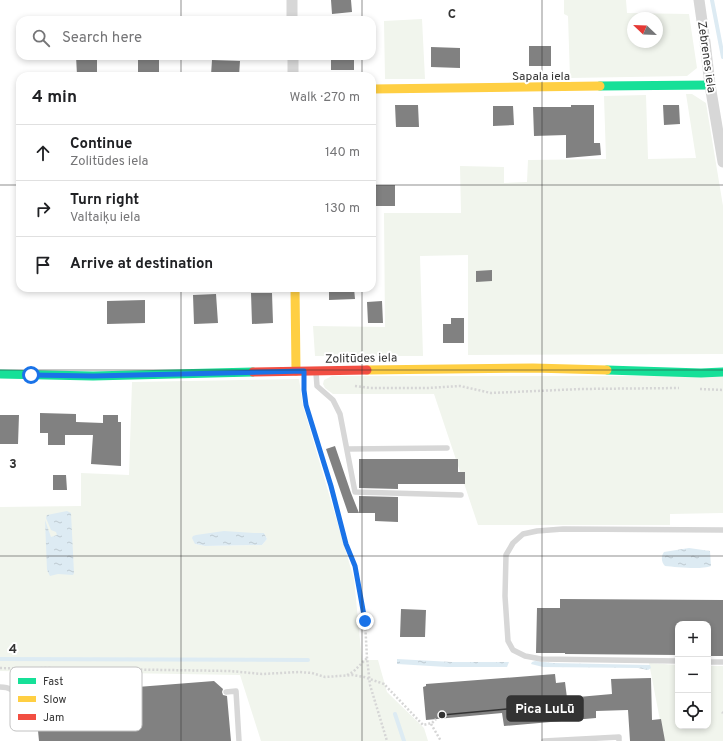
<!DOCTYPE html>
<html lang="en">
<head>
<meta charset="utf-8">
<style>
	:root { --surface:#fff; --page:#f2f2f2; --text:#202124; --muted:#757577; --line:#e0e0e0 }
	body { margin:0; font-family:Overpass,sans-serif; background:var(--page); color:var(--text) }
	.controls { position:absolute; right:12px; bottom:12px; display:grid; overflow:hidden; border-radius:8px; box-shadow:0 2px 6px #0003 }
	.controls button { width:36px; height:36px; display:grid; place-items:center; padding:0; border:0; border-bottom:1px solid var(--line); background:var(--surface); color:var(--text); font:20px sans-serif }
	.compass { position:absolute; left:627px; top:12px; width:36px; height:36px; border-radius:50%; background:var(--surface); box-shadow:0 2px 6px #0003; rotate:293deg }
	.stop { position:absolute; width:12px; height:12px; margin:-9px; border:3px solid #1a73e8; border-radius:50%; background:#fff }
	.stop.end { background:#1a73e8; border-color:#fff; box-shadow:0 1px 4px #0008 }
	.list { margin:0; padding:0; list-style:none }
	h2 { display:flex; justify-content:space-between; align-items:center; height:52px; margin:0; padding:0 16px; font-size:17px }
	h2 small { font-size:13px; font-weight:400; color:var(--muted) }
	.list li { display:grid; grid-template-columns:26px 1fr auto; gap:12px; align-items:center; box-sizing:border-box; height:56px; padding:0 16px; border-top:1px solid var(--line) }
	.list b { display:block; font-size:15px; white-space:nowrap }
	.list p { margin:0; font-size:13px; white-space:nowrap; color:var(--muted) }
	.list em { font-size:13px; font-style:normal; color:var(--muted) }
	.icon { flex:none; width:22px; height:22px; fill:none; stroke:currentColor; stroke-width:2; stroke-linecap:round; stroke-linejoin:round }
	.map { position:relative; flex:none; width:723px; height:741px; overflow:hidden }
	.search { position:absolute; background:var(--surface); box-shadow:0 2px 6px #0003; left:16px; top:16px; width:360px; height:44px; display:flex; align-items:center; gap:10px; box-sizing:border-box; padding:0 14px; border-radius:12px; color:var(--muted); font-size:15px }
	.panel { position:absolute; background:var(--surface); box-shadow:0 2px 6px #0003; left:16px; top:72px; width:360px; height:220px; border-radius:12px }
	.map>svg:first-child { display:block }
	.green { fill:#f1f5ed; fill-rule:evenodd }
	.water { fill:url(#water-ripples) }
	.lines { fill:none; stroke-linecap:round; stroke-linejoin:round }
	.stream { stroke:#ddebf3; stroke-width:4 }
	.building { fill:#818181 }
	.path { stroke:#d6d6d6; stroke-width:2.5; stroke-dasharray:2 2; stroke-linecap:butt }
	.lane { stroke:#d7d7d7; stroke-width:5.5 }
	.street { stroke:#d7d7d7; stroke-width:11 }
	.fast { stroke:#16e098; stroke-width:9 }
	.slow { stroke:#ffcf43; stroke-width:9 }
	.jam { stroke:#f24e42; stroke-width:9 }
	.route { stroke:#1a73e8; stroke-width:5 }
	.grid { fill:none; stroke:#333; stroke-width:1; stroke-opacity:0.55 }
	.labels { text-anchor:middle; stroke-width:4; stroke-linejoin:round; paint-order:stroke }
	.street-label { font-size:12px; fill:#333; stroke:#fff }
	.key { fill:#fff; stroke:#c2c2c2; stroke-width:1 }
	.key-label { font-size:11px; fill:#333 }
	.grid-label { font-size:13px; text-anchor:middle; font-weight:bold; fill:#333; stroke:#fff; stroke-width:4; stroke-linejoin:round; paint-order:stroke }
	.leader { fill:none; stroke:#333; stroke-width:1.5 }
	.callout-dot { fill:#333; stroke:#fff; stroke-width:1.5 }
	.callout { fill:#333; stroke:#333; stroke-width:1.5 }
	.callout-label { font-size:13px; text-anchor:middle; font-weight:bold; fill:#fff }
</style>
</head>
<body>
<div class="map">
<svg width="723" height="741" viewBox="0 0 723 741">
	<defs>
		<pattern id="water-ripples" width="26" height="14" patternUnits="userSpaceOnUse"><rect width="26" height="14" fill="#ddebf3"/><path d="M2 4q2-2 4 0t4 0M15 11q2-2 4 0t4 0" fill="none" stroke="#becad1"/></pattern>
	</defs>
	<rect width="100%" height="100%" fill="#fff"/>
	<path class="green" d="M564,0H626L627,13L689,14L697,68L687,76L570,78L568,16L564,14ZM633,18H657V42H633Z
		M422,19L425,79H385L384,21Z
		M686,94H692L706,103L723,206V354L468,355V255L420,256L423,356H315L313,326L385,327L384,213H461L460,166L504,167V183L527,182L528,160L606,159L604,96L646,95L648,159L696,158Z
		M332,376H723V513L670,514V525H478L434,394H333L325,388L323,384L324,380Z
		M299,379L303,406L354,579L362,660H378L387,692L424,728L428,741H261L240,675L0,671V507L81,506V473L129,475L132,382ZM254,533H264L267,539L262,545L205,546L195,544Z
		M649,663L678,665V726H708V666H723V741H664Z"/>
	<path class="water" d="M67,511L71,513L74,573L73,575L58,574L50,576L47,570L45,520L51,537L57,535L56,532L51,530L46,518L47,515Z
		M224,531L254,533H264L267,539L262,545L205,546L195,544L192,538L193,536L196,535Z
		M689,548L710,551L711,566C701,570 676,567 665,566C661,562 661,556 664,552Z
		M397,659L452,662H509L507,667H447L397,664Z
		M535,661L553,663L650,665L651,668L648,670L638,668L543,667L531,664L532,662Z"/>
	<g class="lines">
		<path class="stream" d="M712,0L723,57
			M0,659L308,660
			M395,714L404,741"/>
	</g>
	<path class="building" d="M331,0H351L352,12L332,14Z
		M529,46H551V66H529Z
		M431,47L460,48V68L431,67Z
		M76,56H97V74L77,75Z
		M138,56H159V76H138Z
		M331,56H354V70H331Z
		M212,60L240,61L239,76L211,75Z
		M395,105H418L419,127H396Z
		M571,105H594V143H600L601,155L566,158V135L534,136L533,107H571Z
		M663,105H679L680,124L664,125Z
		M493,106H513L514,125L493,126Z
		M373,185H395V206H373Z
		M492,270V281L476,282V271Z
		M329,288H354L355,299L329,300Z
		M251,293H272L273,323L252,324Z
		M216,294L218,323L194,324L193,295Z
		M145,300V323L107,324V301Z
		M382,301L383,323H368L367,302Z
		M451,318H464V343H443V324H451Z
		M40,413L76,414V422L103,423V415H118V422H121V466L91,464L93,435H65V445H48V433H40Z
		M0,415H19L18,444H0Z
		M335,446L351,493L359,513H348L326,449Z
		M359,459H458V472H465V484H398V489L359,488Z
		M53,475H66L67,490H53Z
		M359,496L398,497V522L375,521V513H359Z
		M560,599L723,600V656H708V624H678V655L565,654V653H536L537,608H560Z
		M401,609L426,610L425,637H400Z
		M555,674L556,683L565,682L567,698L612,694L611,679L651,678L652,720L661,719L665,741H630L628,710L596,711V718L504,726L502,713L426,720L423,687L426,686V684Z
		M214,681L223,689L222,692L223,695L227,696L231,741H39L36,710L39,709L40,706L39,703L36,702L35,695Z"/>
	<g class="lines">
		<path class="path" d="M304,385L306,405L331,486L346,544L355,566L365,621L367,658L370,685L387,741
			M355,386L370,388H427L460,386L491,393L581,389L679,388
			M700,389L723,390
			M0,668L32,669
			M347,675L353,672L367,658
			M20,685L33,669L43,668L230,671L262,674L299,672L312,673L325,677L353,675L364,677L384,684L423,725L432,723L436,719
			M722,712L723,713
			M431,724L441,741"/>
		<path class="lane" d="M316,373L317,386L333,400L340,414L355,492L461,495
			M347,449L447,448
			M678,661L541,659L525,656L513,650L508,641L505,596L506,555L513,543L523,534L537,531L563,529L723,530
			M708,662H723
			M0,687C15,687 15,695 24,703C26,705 32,706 36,706
			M226,692L236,691L239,741
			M544,741L619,737V741"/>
		<path class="street" d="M292,0V20
			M699,0L705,42L710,85L723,162
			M293,56V76"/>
		<path class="fast" d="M600,86L710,85
			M607,370L701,373L723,372
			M0,374L93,376L253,372"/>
		<path class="slow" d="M372,89L600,86
			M295,288L296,371
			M367,370L533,368L607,370"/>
		<path class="jam" d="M253,372L367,370"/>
	</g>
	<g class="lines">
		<path class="route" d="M31,375L93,376L304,371V390L306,405L331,486L346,544L355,566L365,621"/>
	</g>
	<path class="grid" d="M181,0V20M362,0V20M542,0V741M181,56V76M362,56V76M0,185H20M372,185H723M181,288V741M362,288V741M0,370H723M0,556H723"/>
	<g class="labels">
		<g class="street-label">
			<text transform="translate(707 57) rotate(82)" y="4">Zebrenes iela</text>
			<text x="541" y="80">Sapala iela</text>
			<text transform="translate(361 358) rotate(-1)" y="4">Zolitūdes iela</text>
		</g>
	</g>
	<rect x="10" y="667" width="132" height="64" rx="6" class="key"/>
	<rect x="18" y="678" width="18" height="6" fill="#16e098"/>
	<rect x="18" y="696" width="18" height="6" fill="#ffcf43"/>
	<rect x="18" y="714" width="18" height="6" fill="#f24e42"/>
	<g class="key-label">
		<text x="43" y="685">Fast</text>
		<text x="43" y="703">Slow</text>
		<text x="43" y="721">Jam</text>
	</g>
	<g class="grid-label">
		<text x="452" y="18">C</text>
		<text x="13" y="468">3</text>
		<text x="13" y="653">4</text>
	</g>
	<path class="leader" d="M442 715L507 709"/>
	<circle class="callout-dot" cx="442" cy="715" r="4"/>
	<rect class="callout" x="507" y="696" width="76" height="25" rx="4"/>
	<g class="callout-label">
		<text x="545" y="713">Pica LuLū</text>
	</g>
</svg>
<div class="controls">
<button>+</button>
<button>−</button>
<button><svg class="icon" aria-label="locate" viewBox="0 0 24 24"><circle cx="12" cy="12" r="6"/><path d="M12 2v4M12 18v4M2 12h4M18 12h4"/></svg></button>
</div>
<svg class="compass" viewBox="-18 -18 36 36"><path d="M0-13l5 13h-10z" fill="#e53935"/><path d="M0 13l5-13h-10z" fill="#757577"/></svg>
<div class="stop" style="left:31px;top:375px"></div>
<div class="stop end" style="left:365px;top:621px"></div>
<div class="search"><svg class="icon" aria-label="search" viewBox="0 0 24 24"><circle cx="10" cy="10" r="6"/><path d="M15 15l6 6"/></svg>Search here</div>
<section class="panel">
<h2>4 min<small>Walk · 270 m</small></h2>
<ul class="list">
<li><svg class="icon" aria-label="ahead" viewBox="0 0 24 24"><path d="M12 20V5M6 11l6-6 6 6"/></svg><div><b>Continue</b><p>Zolitūdes iela</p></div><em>140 m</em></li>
<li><svg class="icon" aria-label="right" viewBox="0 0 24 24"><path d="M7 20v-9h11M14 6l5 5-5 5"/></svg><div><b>Turn right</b><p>Valtaiķu iela</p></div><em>130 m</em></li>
<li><svg class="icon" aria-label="arrive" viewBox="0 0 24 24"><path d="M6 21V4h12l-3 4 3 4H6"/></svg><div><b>Arrive at destination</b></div></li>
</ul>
</section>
</div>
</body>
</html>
